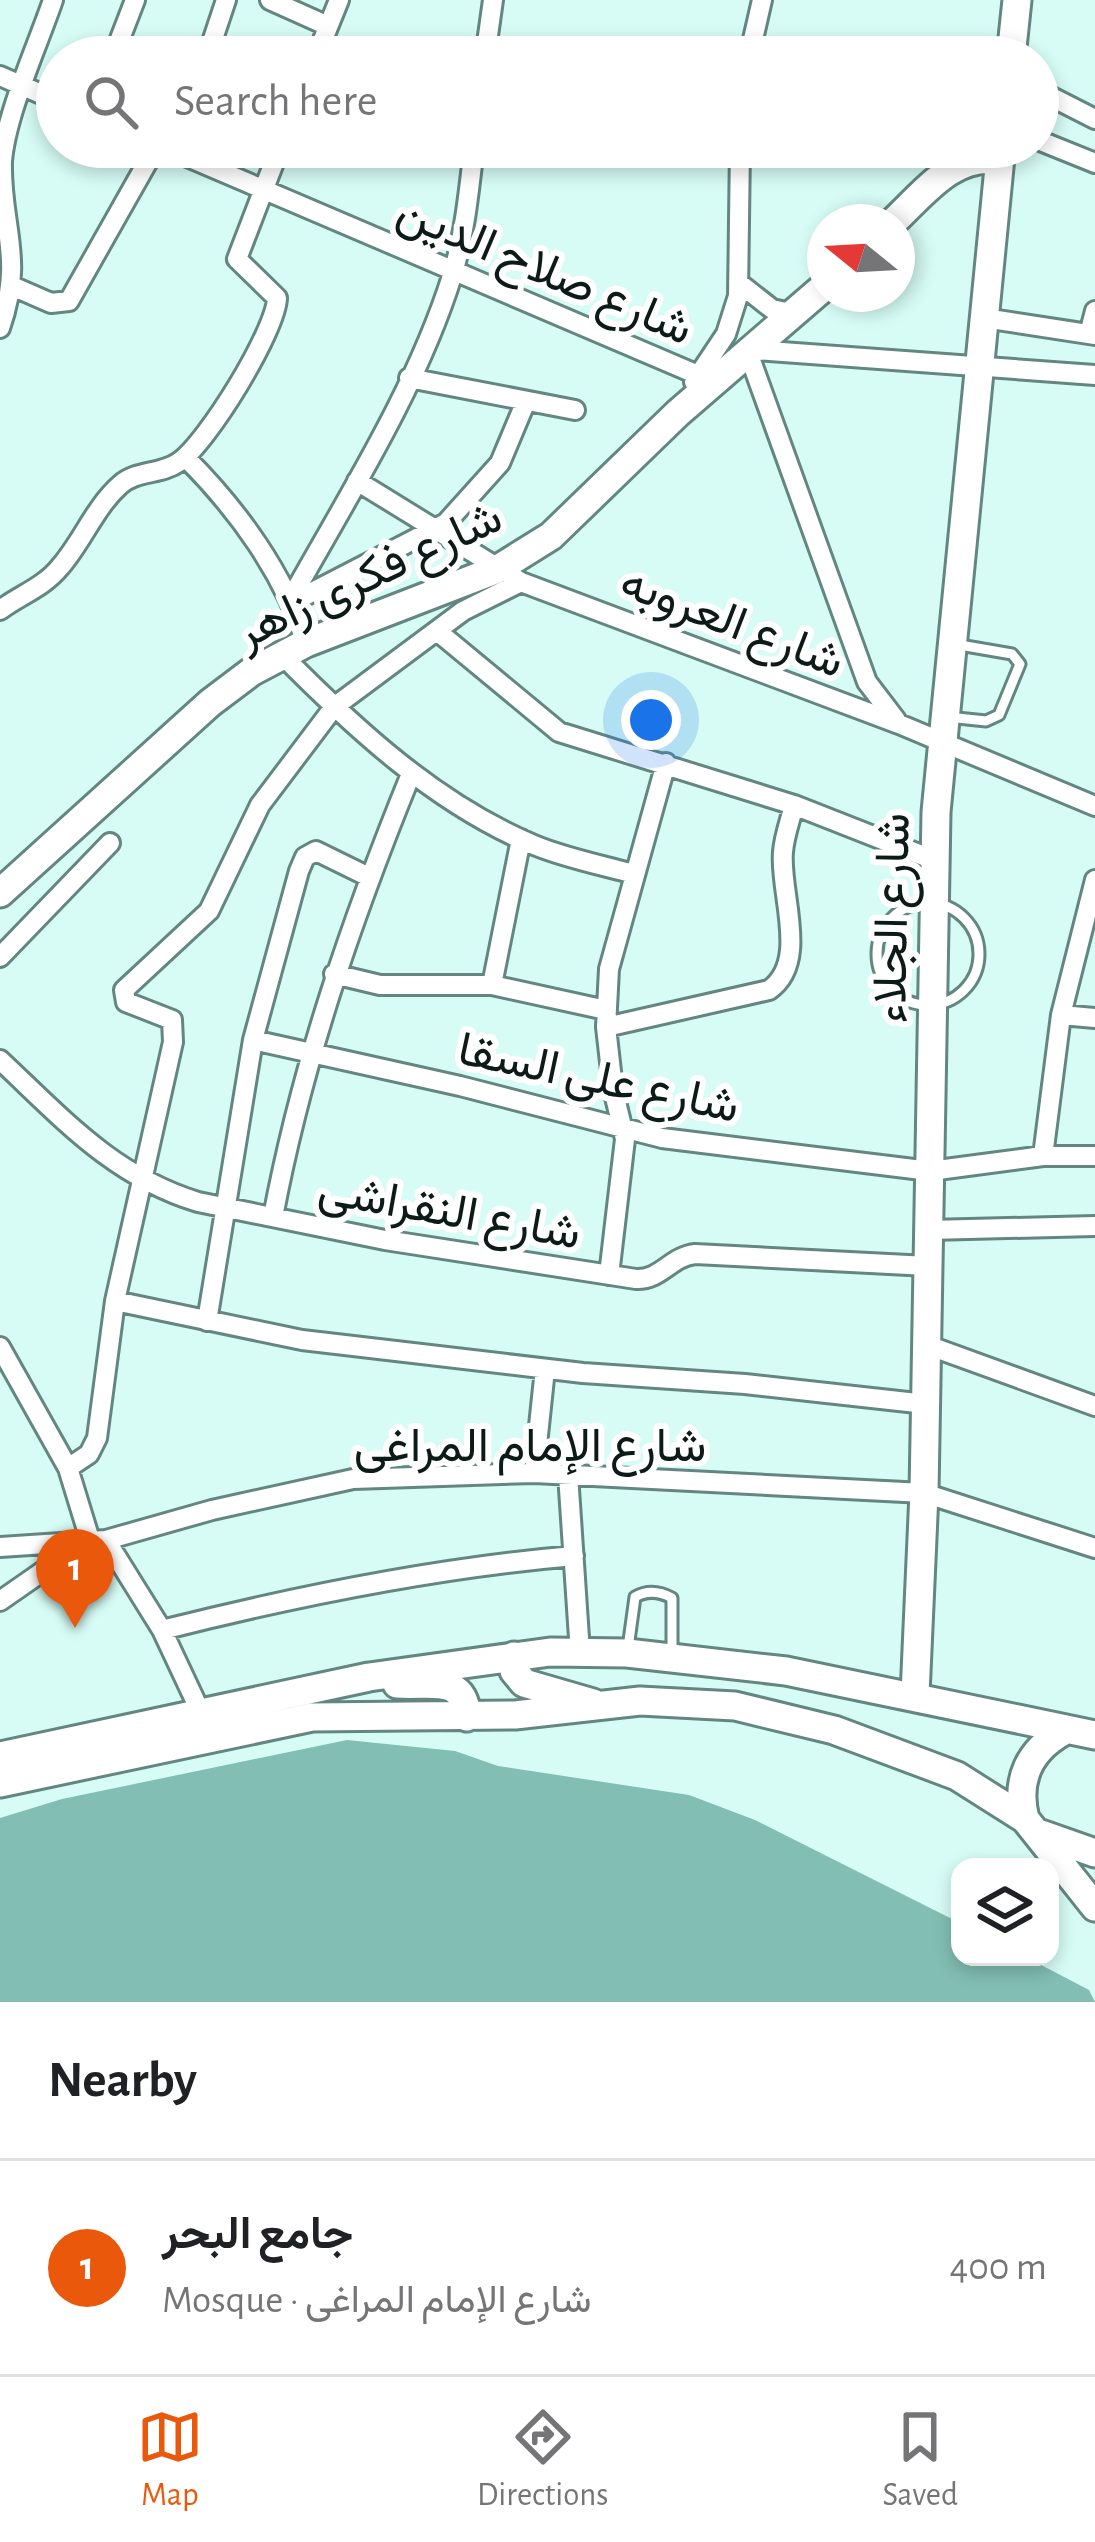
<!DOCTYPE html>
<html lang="en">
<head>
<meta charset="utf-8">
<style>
	:root { --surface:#fff; --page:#f2f2f2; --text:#202124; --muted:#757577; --line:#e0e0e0; --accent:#ea580c }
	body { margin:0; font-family:"Alegreya Sans",Vazirmatn,sans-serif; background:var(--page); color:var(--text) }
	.controls { position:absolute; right:36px; bottom:36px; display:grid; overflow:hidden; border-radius:24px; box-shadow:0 6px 18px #0003 }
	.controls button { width:108px; height:108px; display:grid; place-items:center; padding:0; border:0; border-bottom:3px solid var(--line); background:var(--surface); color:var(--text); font:60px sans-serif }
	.compass { position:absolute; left:807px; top:204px; width:108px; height:108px; border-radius:50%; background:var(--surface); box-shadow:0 6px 18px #0003; rotate:288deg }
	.you { position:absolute; left:651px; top:720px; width:42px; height:42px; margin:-30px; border:9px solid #fff; border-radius:50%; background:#1a73e8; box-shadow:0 0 0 18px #1a73e833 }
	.badge { display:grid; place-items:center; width:78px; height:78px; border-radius:50%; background:var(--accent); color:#fff; font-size:39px; font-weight:700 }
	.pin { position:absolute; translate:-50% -99px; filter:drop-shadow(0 3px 6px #0008) }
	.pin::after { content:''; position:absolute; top:63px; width:42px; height:36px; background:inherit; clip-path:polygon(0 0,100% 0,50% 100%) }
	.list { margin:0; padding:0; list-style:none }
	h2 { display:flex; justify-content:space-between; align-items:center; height:156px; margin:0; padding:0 48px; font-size:51px }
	h2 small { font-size:39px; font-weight:400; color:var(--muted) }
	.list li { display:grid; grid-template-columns:78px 1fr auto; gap:36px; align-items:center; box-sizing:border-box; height:216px; padding:0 48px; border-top:3px solid var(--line) }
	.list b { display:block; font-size:45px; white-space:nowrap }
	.list p { margin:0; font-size:39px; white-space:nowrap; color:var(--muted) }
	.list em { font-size:39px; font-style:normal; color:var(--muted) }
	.icon { flex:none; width:66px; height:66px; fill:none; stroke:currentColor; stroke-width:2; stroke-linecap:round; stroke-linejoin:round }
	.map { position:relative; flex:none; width:1095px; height:2002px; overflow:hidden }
	.search { position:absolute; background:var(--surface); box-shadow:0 6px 18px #0003; left:36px; right:36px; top:36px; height:132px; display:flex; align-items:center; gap:30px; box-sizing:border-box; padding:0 42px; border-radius:66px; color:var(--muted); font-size:45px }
	.sheet { height:372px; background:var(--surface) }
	nav { display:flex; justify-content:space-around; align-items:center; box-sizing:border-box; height:168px; border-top:3px solid var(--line); background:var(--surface); font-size:33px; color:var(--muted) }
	nav a { display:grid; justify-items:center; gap:6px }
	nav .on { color:var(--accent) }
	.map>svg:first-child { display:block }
	.water { fill:#82beb3 }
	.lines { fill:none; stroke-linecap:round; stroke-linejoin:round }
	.lane-casing { stroke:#638680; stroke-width:15 }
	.street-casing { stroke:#638680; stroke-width:24 }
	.secondary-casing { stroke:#638680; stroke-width:33 }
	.lane { stroke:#fff; stroke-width:9 }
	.street { stroke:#fff; stroke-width:18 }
	.secondary { stroke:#fff; stroke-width:27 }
	.labels { text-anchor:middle; stroke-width:12; stroke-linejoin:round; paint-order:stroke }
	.street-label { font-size:48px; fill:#0d1b18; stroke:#fff }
</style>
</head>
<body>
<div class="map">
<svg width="1095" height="2002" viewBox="0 0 1095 2002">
	<rect width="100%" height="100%" fill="#d6fcf5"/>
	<path class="water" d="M347,1740L455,1751L498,1766L689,1795L755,1820L960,1923V1957H1026L1089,1990L1095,2002H0V1818L62,1799Z"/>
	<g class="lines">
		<g class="lane-casing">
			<path id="lane" d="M948,717L986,721L999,715L1020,664L1012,654L954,644
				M877 954a51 51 0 1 1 102 0a51 51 0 1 1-102 0Z
				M628,1648L635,1597C647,1590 659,1591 672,1598V1651"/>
		</g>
		<g class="street-casing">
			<path id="street" d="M270,0L328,26
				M113,57L135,0
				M207,57L226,0
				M316,57L339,0
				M485,57L493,0
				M749,57L762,0
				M0,76L57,101
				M1038,90L1095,119
				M1038,140L1095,163
				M164,147L698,375
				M739,283L772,309L795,314
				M12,286L51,303L69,301L156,147
				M984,318L1095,335
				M0,328C25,257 0,225 2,161C6,114 37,47 53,0
				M1089,334L1095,311
				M755,350L1095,375
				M749,355L867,682L896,720
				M409,378L575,410
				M694,382L726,334L738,296L740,147
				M186,458C237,509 284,573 306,643
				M357,481L521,582L899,724L1095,806
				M290,600C347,498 417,388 452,276C465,234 469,190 474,147
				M291,603L446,523L500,463L526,401
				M0,610C20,595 44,587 60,567C82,542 95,507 120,485C136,470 161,475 179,462C207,443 276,331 277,298L237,259L280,147
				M437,631L559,732L794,805L934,860
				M281,654C355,729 436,804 534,845C565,858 601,865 634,874
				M0,957L110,843
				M334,974L380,985H492L606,1010
				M492,985L521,839
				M1061,1015L1095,1018
				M606,1027L769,990C810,962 779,892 783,852C784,837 790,821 794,805
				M253,1040L460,1086L662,1138L930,1171L1043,1156H1095
				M0,1060C63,1119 113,1176 198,1202L385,1240L636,1279C661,1280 670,1257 695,1254L928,1266
				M1043,1156L1061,1015L1095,880
				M273,1217C302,1063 352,919 411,774
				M929,1230L1095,1226
				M609,1275L625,1139L613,1089L606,1027L609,969L666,763
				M115,1301L302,1340L583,1373L745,1384L926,1404
				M207,1321L253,1040L299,871L305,857L316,851L369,877
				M927,1345L1095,1406
				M0,1347L68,1468L91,1543
				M68,1468L89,1454L97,1438L115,1301L173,1042L172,1020L126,1002L124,990L209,911L260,805L334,707L463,611L521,582
				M534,1473L545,1369
				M568,1474L580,1653
				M106,1540L162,1630L201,1713
				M0,1547L106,1540L212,1510L353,1479L534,1473L924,1493L1095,1548
				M0,1601L82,1544
				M162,1630C297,1596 434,1568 574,1556"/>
		</g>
		<g class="secondary-casing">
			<path id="secondary" d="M1011,57L1017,0
				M893,222C924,193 953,153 999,160
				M0,893L210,703L251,672L306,643L498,569L551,536L678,413L825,286
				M514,1656V1671L524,1683L593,1703
				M397,1684C431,1687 464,1673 467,1717
				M915,1695L924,1493L936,812L1001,147
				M0,1756L369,1677L550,1652L627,1653L786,1671L1095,1735
				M0,1783L312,1717L515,1715L640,1701L735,1706L834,1730L957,1776L1025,1819L1095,1907
				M1025,1819C1015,1780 1029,1750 1064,1731
				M1041,1834L1095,1853"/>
		</g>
		<use href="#lane" class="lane"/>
		<use href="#street" class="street"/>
		<use href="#secondary" class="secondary"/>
	</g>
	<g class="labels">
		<g class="street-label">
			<text transform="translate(546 268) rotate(23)" y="17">شارع صلاح الدين</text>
			<text transform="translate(368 573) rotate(-25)" y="17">شارع فكرى زاهر</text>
			<text transform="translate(733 620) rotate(21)" y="17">شارع العروبه</text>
			<text transform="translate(890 918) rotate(-89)" y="17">شارع الجلاء</text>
			<text transform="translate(599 1076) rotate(12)" y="17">شارع على السقا</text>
			<text transform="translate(450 1209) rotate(10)" y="17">شارع النقراشى</text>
			<text x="530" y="1461">شارع الإمام المراغى</text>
		</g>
	</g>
</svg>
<div class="controls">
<button><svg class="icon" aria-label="layers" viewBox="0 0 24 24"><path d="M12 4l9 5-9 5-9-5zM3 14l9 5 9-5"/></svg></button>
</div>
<svg class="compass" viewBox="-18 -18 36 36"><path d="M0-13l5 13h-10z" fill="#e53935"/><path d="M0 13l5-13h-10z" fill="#757577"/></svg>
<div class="you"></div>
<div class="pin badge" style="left:75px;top:1628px">1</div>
<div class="search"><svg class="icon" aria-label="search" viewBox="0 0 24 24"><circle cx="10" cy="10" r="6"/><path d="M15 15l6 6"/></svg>Search here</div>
</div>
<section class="sheet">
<h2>Nearby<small></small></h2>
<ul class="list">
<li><span class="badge">1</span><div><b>جامع البحر</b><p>Mosque · شارع الإمام المراغى</p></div><em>400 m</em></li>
</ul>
</section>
<nav>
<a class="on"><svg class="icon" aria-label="map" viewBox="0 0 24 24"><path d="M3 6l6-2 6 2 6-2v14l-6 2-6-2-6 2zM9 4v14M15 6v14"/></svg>Map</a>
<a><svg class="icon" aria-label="directions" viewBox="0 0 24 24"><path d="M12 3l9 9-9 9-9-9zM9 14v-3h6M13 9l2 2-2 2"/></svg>Directions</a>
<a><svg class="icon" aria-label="saved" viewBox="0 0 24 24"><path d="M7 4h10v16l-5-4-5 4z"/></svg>Saved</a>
</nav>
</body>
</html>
